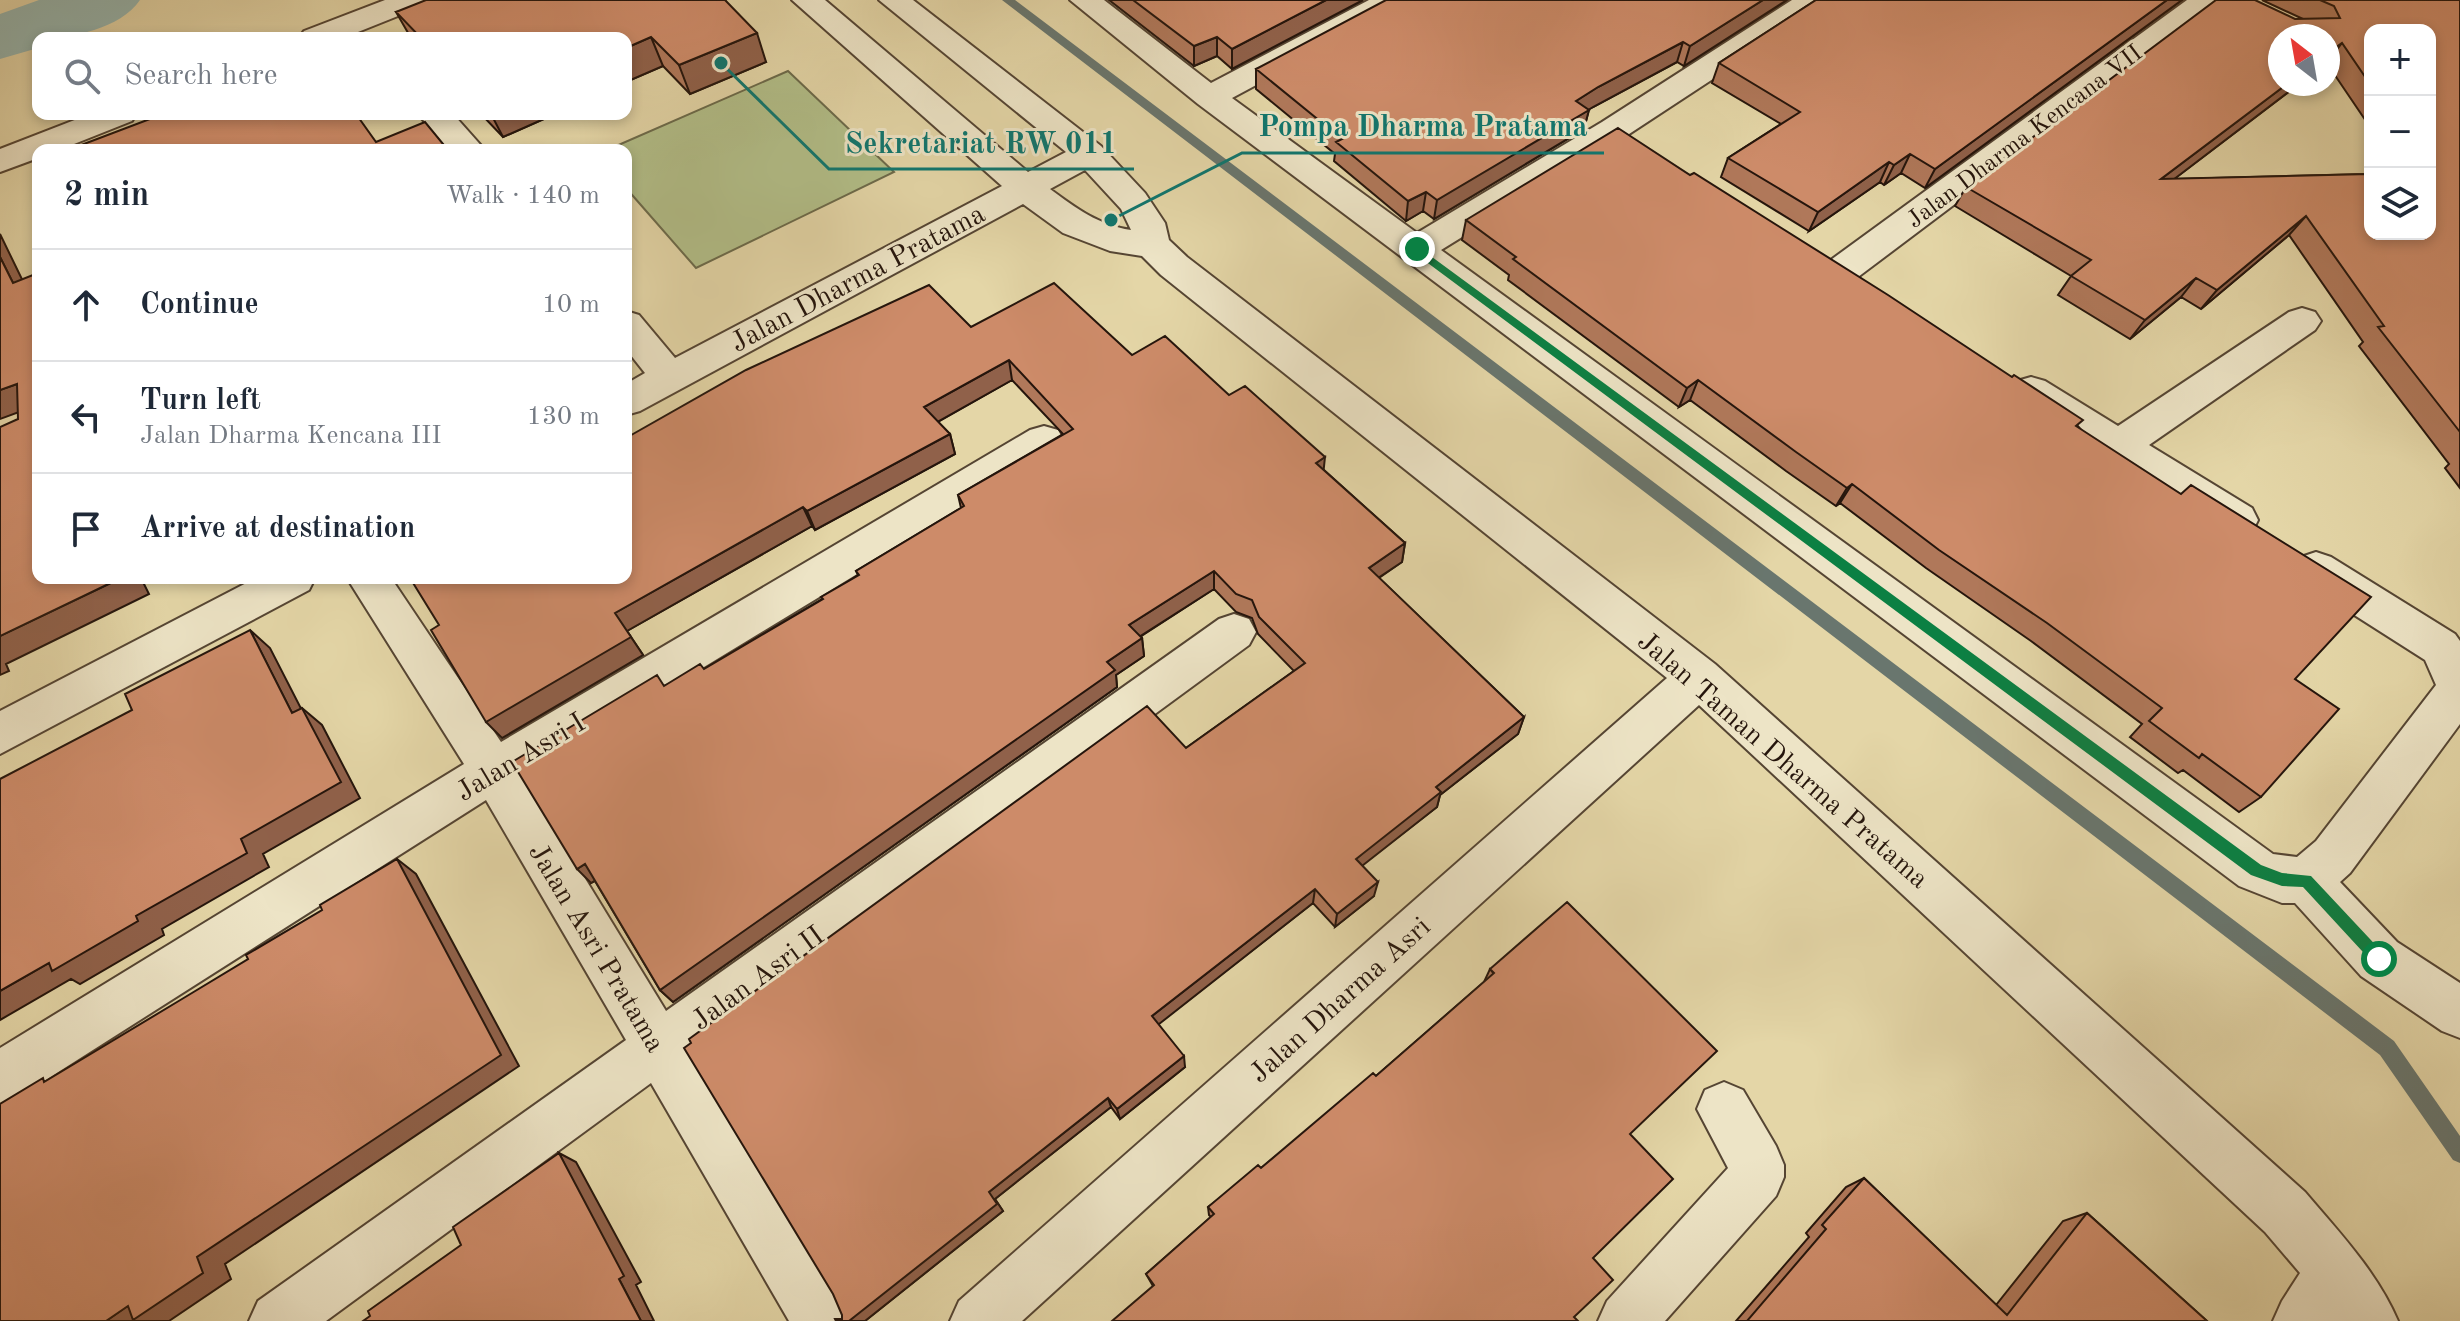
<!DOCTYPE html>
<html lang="en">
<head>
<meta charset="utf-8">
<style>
	:root { --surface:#fff; --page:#f2f2f3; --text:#1f2937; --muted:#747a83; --line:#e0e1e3 }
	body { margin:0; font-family:"Old Standard TT",serif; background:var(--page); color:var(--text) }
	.controls { position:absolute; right:24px; top:24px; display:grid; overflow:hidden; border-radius:16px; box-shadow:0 4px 12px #0003 }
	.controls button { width:72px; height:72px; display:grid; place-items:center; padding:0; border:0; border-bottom:2px solid var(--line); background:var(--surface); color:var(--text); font:40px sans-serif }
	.compass { position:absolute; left:2268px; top:24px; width:72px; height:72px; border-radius:50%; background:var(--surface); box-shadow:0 4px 12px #0003; rotate:329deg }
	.stop { position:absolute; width:24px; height:24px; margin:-18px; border:6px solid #0b8043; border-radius:50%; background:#fff }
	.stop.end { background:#0b8043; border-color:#fff; box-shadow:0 2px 8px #0008 }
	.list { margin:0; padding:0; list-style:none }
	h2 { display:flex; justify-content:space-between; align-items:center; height:104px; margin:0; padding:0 32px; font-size:34px }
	h2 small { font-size:26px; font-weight:400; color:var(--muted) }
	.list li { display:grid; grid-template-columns:52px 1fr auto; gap:24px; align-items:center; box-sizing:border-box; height:112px; padding:0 32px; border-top:2px solid var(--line) }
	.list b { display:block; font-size:30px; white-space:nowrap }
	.list p { margin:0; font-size:26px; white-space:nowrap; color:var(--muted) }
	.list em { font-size:26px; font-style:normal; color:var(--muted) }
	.icon { flex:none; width:44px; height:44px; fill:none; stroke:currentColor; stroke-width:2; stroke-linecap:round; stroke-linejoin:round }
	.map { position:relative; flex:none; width:2460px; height:1321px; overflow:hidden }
	.search { position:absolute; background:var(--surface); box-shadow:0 4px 12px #0003; left:32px; top:32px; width:600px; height:88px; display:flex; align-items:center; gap:20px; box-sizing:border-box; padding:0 28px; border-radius:16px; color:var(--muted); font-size:30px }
	.panel { position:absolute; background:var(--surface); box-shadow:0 4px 12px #0003; left:32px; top:144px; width:600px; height:440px; border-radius:16px }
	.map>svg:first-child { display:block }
	.green { fill:#b2be88; stroke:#6c6a4a; stroke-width:2 }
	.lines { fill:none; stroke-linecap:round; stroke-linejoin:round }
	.stream { fill:#69766e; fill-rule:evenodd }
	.river { fill:#97b7b0; fill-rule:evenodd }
	.minor-casing { stroke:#554533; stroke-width:4 }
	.minor { fill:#ede4c6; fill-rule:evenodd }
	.wall { fill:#b0785a; stroke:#25150c; stroke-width:2; fill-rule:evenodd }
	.shaded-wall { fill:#90614a; stroke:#25150c; stroke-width:2 }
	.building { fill:#cd8b69; stroke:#25150c; stroke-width:2; fill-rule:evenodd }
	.route { fill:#0b8043 }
	.labels { text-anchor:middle; stroke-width:6; stroke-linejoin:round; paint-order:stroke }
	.far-street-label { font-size:24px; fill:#25150c; stroke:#ede4c6 }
	.street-label { font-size:28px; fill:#25150c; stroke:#ede4c6 }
	.leader { fill:none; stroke:#0f766e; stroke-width:3 }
	.callout-dot { fill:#0f766e; stroke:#ede4c6; stroke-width:3 }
	.callout-label { font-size:30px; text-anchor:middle; font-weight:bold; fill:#0f766e; stroke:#ede4c6; stroke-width:6; stroke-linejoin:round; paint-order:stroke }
</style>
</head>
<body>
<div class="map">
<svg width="2460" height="1321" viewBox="0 0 2460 1321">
	<rect width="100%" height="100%" fill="#e4d6a7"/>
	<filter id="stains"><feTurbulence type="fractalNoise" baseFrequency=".0025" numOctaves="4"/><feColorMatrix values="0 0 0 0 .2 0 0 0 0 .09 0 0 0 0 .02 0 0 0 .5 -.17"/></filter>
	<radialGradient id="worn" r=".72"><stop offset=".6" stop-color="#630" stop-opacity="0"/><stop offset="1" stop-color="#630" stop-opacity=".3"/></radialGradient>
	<path class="green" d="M788,71L894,172L696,268L626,188V150H607Z"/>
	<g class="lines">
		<path class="stream" d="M1002,0H1015L2394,1041L2460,1136V1163L2453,1160L2380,1055Z"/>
		<path class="river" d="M39,0H140C120,29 72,38 38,38V48L0,59V14Z"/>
		<g class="minor-casing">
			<path id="minor" d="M385,0H427L423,6L343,38H299L304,31Z
				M792,0H825L1028,172L1066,152L879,0H913L1101,146L1145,193L1165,223L1169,240L1187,257L1715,664L2305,1192C2339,1232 2377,1272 2398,1321H2273L2282,1301L2300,1273L2265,1232L1699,705L1022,1321H950L959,1301L1667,678L1161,275L1142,256L1110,251L1063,233L1023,204L640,411L626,415V384L645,373L626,349V311L639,315L675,358L1002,186ZM1085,170L1121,209L1131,230C1098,225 1076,208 1050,189Z
				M1070,0H1104L1211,83L1369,0H1407L1403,6L1232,98L1417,233L1602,122L1792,0H1828L1824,6L1626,136L1441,250L2273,854L2297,857L2316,841L2436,685L2425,660L2301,581L2295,569L2301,557L2316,552L2331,557L2455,634L2460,641V724L2350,873L2340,882L2397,942L2460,983V1038L2442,1031L2361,976L2295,903H2282L2239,886L1198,104Z
				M2187,0H2222L2218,6L1854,280L1841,283L1828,280L1823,271L1828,262Z
				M90,114H136L132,121L59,150H38V158L0,172V149Z
				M418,114H453L485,150H449Z
				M2302,308L2315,312L2321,321L2315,330L2149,445L2252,508L2258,520L2252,532L2237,536L2222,532L2017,401L2012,391L2017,381L2031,377L2045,381L2118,426L2289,312Z
				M1044,426L1058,430L1064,441L1058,452L523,777L666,1011L1219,619L1234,614L1249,619L1256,632L1249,645L691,1054L841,1301L850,1321H789L651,1083L326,1321H249L258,1301L626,1040L486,800L19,1097L0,1104V1048L464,764L347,578H391L501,742L1030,430Z
				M256,578H315L309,590L0,754V711Z
				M1724,1082L1743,1090L1776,1146L1784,1165V1177L1776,1196L1665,1321H1598L1607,1301L1728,1168L1697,1109L1705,1090Z"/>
		</g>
		<use href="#minor" class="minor"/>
	</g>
	<path class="wall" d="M725,0L766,62L690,94L663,66L626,82V38H411L396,12Z
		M1109,0H1363L1232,69L1217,56L1194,66Z
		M1787,0L1684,66L1677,62L1593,107L1589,109L1584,129L1434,219L1423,211L1406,221L1334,161L1335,154L1256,89V69Z
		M1816,0H2182L1925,188L1901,173L1884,185L1880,182L1809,231L1721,177L1728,158L1781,124L1712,83L1719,63Z
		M2262,0H2460V488L2445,468L2449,464L2359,346L2363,342L2289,235L2201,309L2181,297L2130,339L2058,295L2071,276L1955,206L1966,187L2295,19H2303ZM2370,30H2430V234H2370V169L2366,174L2174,179L2299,84L2328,36V65L2370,127Z
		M481,114H555L503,137Z
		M1466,220L2078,426L2295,679L2261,797L2239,812L2183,770L2178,773L2130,737L2142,724L2031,641L1926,568L1840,503L1836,506L1786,471L1690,400L1679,407L1508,280L1509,275L1462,240Z
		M971,327L1132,355L1229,395L1324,470L1405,543L1402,562L1379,578L1524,717L1518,734L1440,795L1437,807L1362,865L1374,896L1335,927L1313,903L1158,1024L1185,1067L1120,1119L1111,1107L995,1199L1003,1211L865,1321H836L842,1319L1186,748L1294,671L1258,634L1252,618L1236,612L1214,589L1140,637L1142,638L1144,656L1116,675L1117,687L673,1002L660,990L595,881L591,883L664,686L704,669L822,599L858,575L856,571L961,508L958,495L1063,434L1012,380L938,422L950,434L955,454L815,530L812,526L627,631L643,655L502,738Z
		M1490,969L1630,1134L1574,1317L1153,1286L1146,1274L1211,1217L1209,1215L1208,1207L1261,1168L1376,1076L1484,982Z
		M1864,1178L1996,1305L2063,1221L2087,1213L2207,1321H1736L1809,1237L1806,1233L1846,1187Z"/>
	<path class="shaded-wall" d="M1326,0H1363L1232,69V49Z
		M1763,0H1787L1684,66L1690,46Z
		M2167,0H2182L1925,188L1935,169Z
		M757,33L766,62L690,94L679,65Z
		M651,37L663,66L626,82V48Z
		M1217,37V56L1194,66V46Z
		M1683,42L1677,62L1593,107L1575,118L1589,110L1584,129L1434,219L1437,200L1576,101L1598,87Z
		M2342,43L2328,61V53Z
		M2287,84H2299L2148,199L2161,179Z
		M491,114H555L503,137Z
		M1910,154L1901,173L1884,185L1894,165Z
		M1889,162L1880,182L1809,231L1818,212Z
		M1426,192L1423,211L1406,221L1408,201Z
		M2306,216L2289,235L2201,309L2217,290Z
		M0,234L34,304L13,283L0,257Z
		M2196,278L2181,297L2130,339L2145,320Z
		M1009,360L1012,380L930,426L924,407Z
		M1698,380L1690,400L1679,407L1687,388Z
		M17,384L38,405L0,419V390Z
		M950,434L955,454L815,530L807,511Z
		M1325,457L1323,476L1316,463Z
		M1852,484L1840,503L1836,506L1847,488Z
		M803,507L812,526L627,631L643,655L502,738L486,722L615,613Z
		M1405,543L1402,562L1366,586L1369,568Z
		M1214,571V589L1131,642L1129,625Z
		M121,578H141L149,594L6,664L9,671L0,675V636Z
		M250,630L270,648L312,730L292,713Z
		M1142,638L1144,656L1116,675L1117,687L673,1002L660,990L1107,662Z
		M302,708L322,725L360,798L263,854L269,867L162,929L164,935L80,984L71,979L0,1020V991L49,963L241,839Z
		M1524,717L1518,734L1440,795L1437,807L1353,873L1356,859L1436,787Z
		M397,859L416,874L519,1066L225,1264L231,1279L169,1321H106L197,1257Z
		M585,864L599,878L591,883L577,869Z
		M1378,882L1374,896L1335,927L1337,914Z
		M1315,889L1313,903L1154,1028L1152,1016Z
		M1184,1056L1185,1067L1120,1119L1117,1109Z
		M1108,1098L1111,1107L995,1199L1003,1211L865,1321H849L989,1192Z
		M559,1153L576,1162L641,1282L636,1285L654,1321H641L619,1279Z"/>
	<path class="building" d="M426,0H725L757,33L679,65L651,37L626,48V38H421L396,12Z
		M1133,0H1326L1232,49L1217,37L1194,46Z
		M1386,0H1763L1690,46L1683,42L1598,87L1576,101L1589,110L1437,200L1426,192L1408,201L1336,142L1342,139L1256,69Z
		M1816,0H2167L1935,169L1910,154L1894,165L1889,162L1818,212L1728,158L1800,112L1719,63Z
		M2216,0H2255L2295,19L2340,18L2334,6L2320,0H2460V432L2378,327L2384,326L2306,216L2217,290L2196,278L2145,320L2071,276L2091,260L1966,187ZM2370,30H2430V234H2370V174L2161,179L2287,84H2280V36H2328V53L2342,43L2370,84Z
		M163,114H356L376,142L425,122L448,150H68Z
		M1618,128L1690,175L1694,173L1888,295L2012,377L2014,375L2083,420L2076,426L2181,494L2191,485L2371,597L2295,679L2339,709L2261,797L2202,754L2199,758L2149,721L2162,708L2047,623L1939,550L1852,484L1847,488L1796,452L1698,380L1687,388L1513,259L1516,257L1466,220Z
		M0,257L13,283L38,273V578H121L0,636V427L18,419L17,384L0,390Z
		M1054,283L1132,355L1165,336L1229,395L1245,386L1325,457L1316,463L1405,543L1369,568L1524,717L1436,787L1441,792L1356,859L1378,882L1337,914L1315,889L1152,1016L1184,1056L1117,1109L1108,1098L989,1192L997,1204L849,1321H836L835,1319H842V1315L833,1294L684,1048L691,1043L689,1039L1147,706L1186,748L1305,663L1259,617L1252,600L1236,594L1214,571L1129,625L1142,638L1107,662L1115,670L660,990L585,864L577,869L512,762L657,675L664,686L700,664L704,669L823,599L821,597L859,575L856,571L964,506L958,495L1073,429L1009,360L924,407L950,434L807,511L803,507L615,613L631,637L486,722L431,630L439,625L410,578H626V438L746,370L929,285L971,327Z
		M250,630L292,713L302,708L341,782L241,839L247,853L136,916L138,921L52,971L49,963L0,991V779L132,710L125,694Z
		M397,859L501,1055L197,1257L203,1273L133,1320L128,1306L106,1321H0V1104L43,1078L44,1082L182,999L248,959L246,955L322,910L320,905Z
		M1567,902L1717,1051L1630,1134L1673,1179L1593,1258L1613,1280L1574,1317L1578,1321H1112L1154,1285L1146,1274L1214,1214L1208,1207L1258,1165L1261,1168L1373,1073L1376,1076L1494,973L1490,969Z
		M559,1153L624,1276L619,1279L641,1321H363L370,1316L368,1311L461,1245L453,1227Z
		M1864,1178L2007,1315L2087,1213L2207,1321H1747L1826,1229L1822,1225Z"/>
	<path class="route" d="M1417,246L2261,865L2282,873L2311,876L2384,954V964H2374L2303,887L2282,886L2251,875L1413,252V247Z"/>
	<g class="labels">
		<g class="far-street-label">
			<text transform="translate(2024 136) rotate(-37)" y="8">Jalan Dharma Kencana VII</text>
		</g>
		<g class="street-label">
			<text transform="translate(857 277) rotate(-28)" y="10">Jalan Dharma Pratama</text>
			<text transform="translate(520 756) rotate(-31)" y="10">Jalan Asri I</text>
			<text transform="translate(1784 759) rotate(41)" y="10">Jalan Taman Dharma Pratama</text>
			<text transform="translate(598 947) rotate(59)" y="10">Jalan Asri Pratama</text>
			<text transform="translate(757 977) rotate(-36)" y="10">Jalan Asri II</text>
			<text transform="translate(1339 999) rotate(-42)" y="10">Jalan Dharma Asri</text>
		</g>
	</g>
	<path class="leader" d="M1111 220L1242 153H1604M721 63L829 169H1134"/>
	<g class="callout-dot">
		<circle cx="1111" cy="220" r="8"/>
		<circle cx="721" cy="63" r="8"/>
	</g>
	<g class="callout-label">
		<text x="1423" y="136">Pompa Dharma Pratama</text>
		<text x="981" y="153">Sekretariat RW 011</text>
	</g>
	<rect width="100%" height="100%" filter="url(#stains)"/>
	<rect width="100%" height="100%" fill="url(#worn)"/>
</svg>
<div class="controls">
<button>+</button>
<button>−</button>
<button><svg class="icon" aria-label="layers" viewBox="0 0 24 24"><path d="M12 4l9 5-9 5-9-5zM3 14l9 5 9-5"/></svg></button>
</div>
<svg class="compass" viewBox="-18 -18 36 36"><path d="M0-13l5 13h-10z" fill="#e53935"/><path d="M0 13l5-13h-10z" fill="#747a83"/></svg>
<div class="stop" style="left:2379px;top:959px"></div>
<div class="stop end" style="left:1417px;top:249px"></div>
<div class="search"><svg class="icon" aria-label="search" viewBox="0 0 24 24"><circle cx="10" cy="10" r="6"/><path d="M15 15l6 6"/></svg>Search here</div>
<section class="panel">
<h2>2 min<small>Walk · 140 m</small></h2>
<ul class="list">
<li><svg class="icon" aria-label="ahead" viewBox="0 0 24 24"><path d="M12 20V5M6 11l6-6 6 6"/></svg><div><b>Continue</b></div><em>10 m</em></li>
<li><svg class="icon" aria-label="left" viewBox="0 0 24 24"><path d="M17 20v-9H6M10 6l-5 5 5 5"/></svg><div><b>Turn left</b><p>Jalan Dharma Kencana III</p></div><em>130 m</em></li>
<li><svg class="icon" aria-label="arrive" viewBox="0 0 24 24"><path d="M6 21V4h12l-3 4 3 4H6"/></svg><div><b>Arrive at destination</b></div></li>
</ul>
</section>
</div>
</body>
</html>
